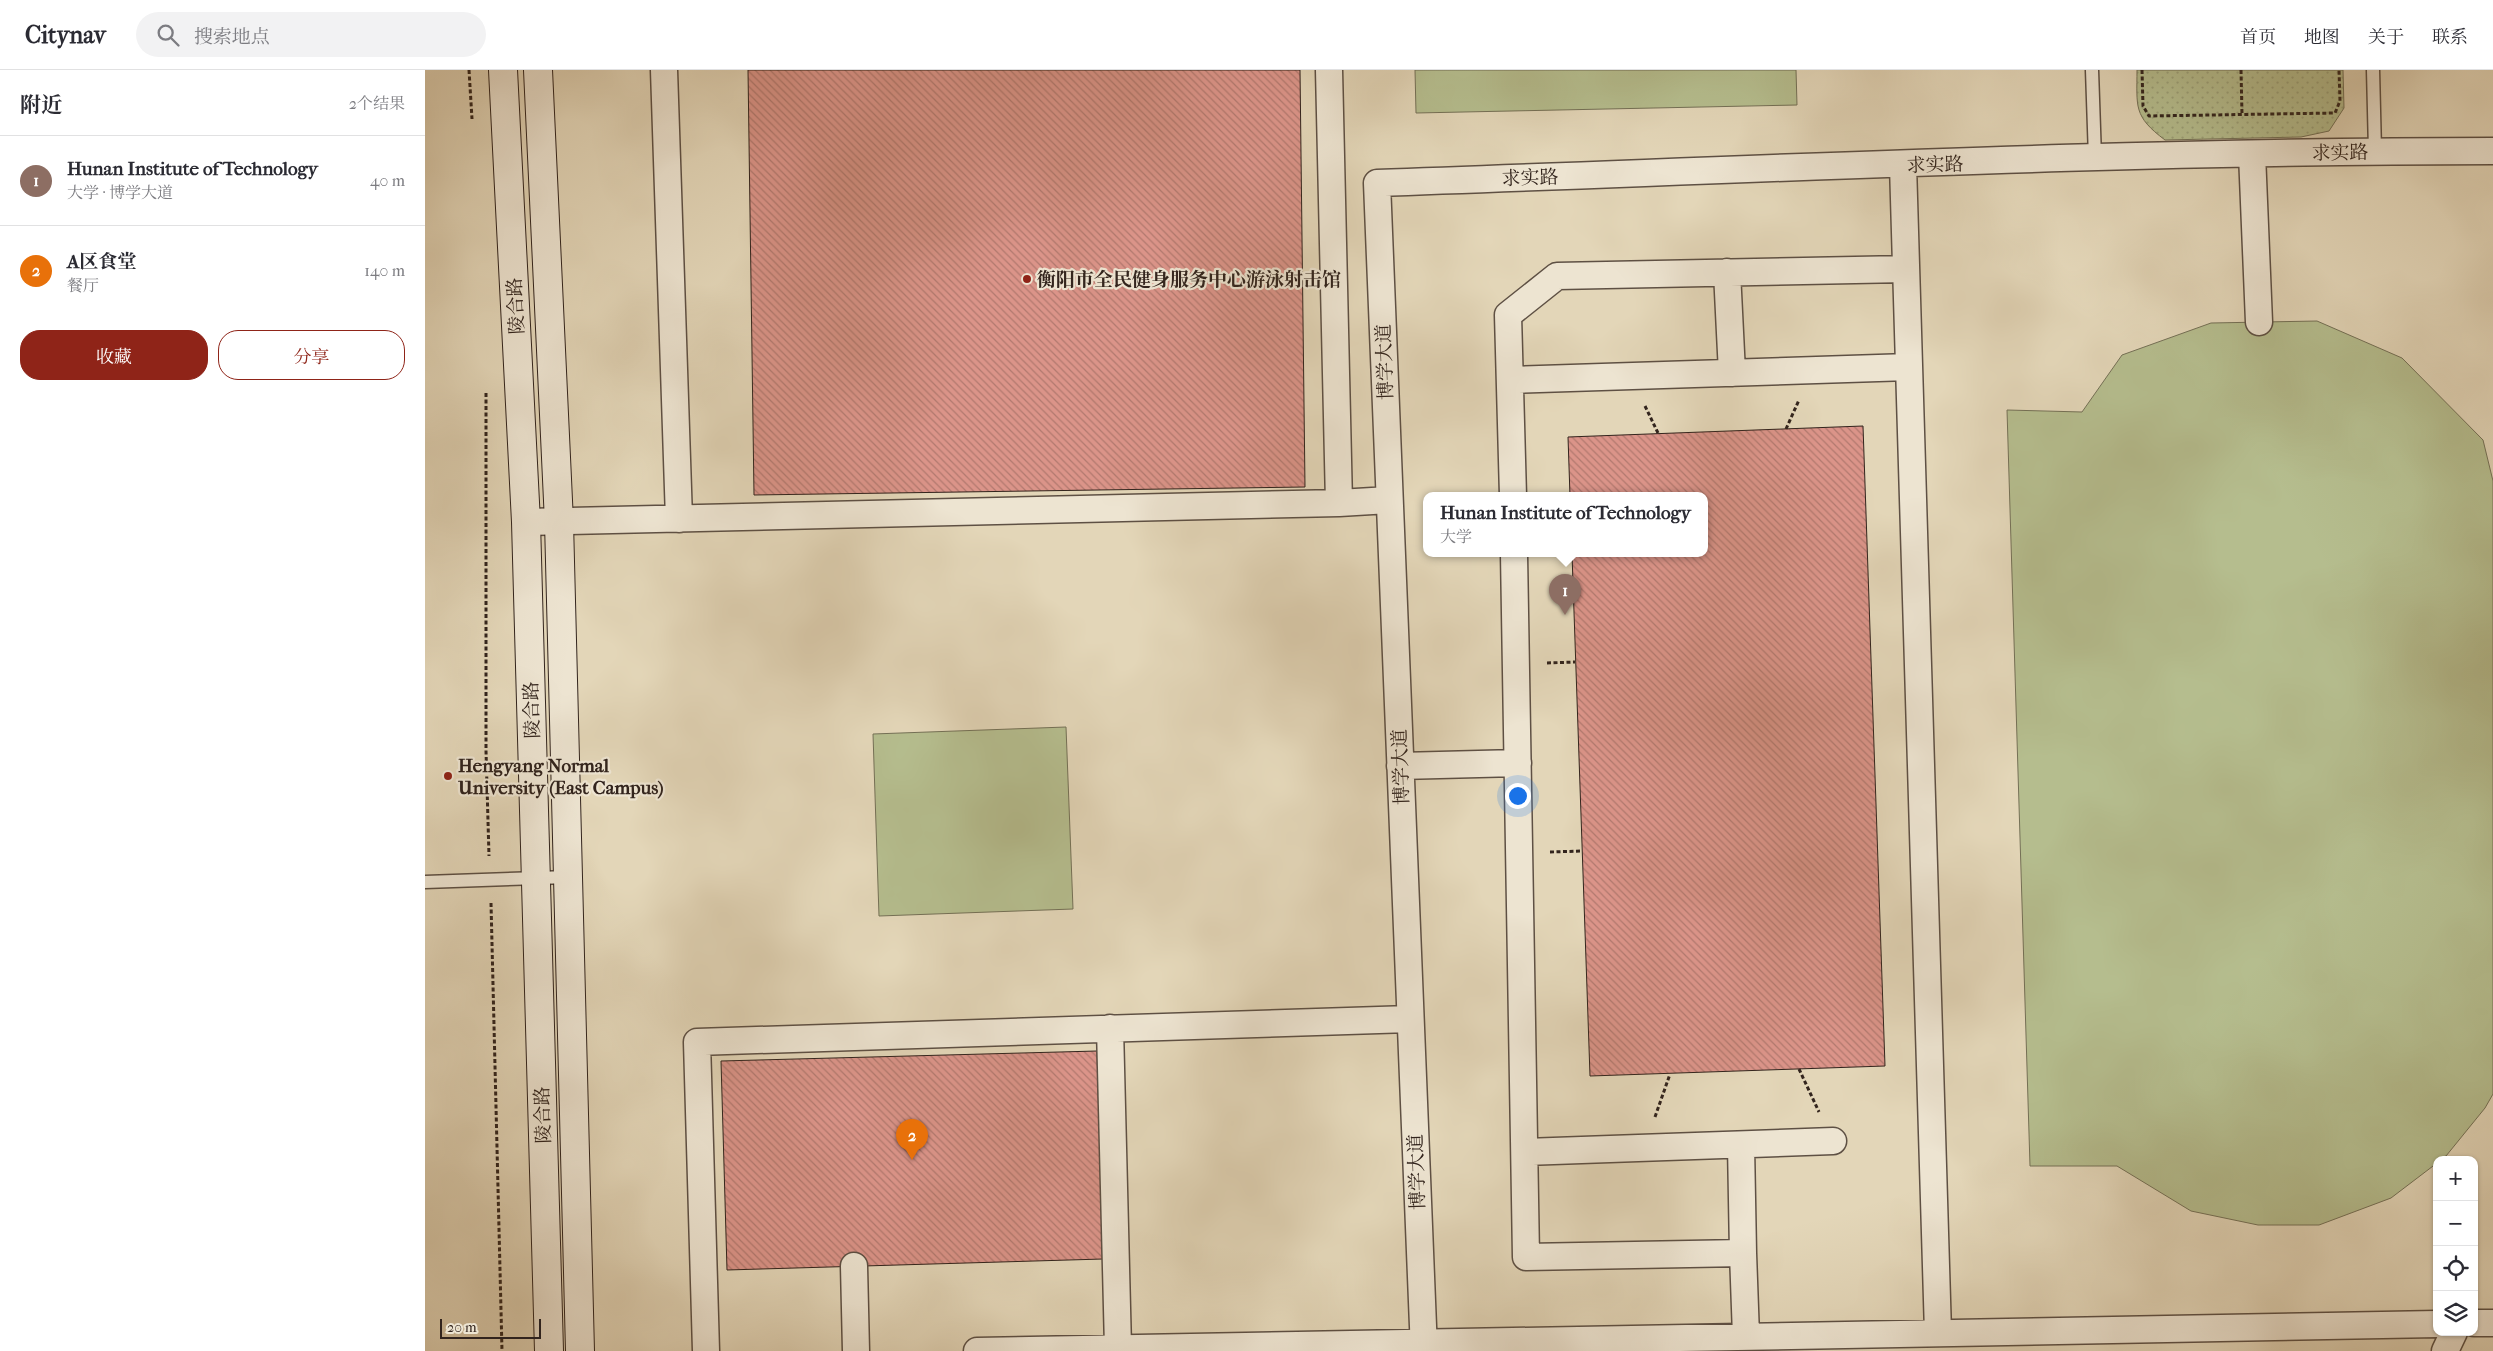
<!DOCTYPE html>
<html lang="zh">
<head>
<meta charset="utf-8">
<style>
	:root { --surface:#fff; --page:#f2f2f3; --text:#2b2b33; --muted:#7c7c81; --line:#e1e1e2; --accent:#8f2418 }
	body { margin:0; font-family:"IM FELL French Canon","Noto Serif SC",serif; background:var(--page); color:var(--text) }
	.controls { position:absolute; right:15px; bottom:15px; display:grid; overflow:hidden; border-radius:10px; box-shadow:0 1px 4px #0004 }
	.controls button { width:45px; height:45px; display:grid; place-items:center; padding:0; border:0; border-bottom:1px solid var(--line); background:var(--surface); color:var(--text); font:25px sans-serif }
	.scale { position:absolute; left:15px; bottom:12px; width:101px; box-sizing:border-box; padding-left:5px; border:2px solid #32241d; border-top:0; font-size:14px; line-height:18px; white-space:nowrap; color:#32241d; -webkit-text-stroke:4px #ede4d1; paint-order:stroke }
	.you { position:absolute; left:1092px; top:725px; width:18px; height:18px; margin:-12px; border:4px solid #fff; border-radius:50%; background:#1a73e8; box-shadow:0 0 0 8px #1a73e833 }
	.badge { display:grid; place-items:center; width:32px; height:32px; border-radius:50%; background:var(--accent); color:#fff; font-size:16px; font-weight:700 }
	.pin { position:absolute; translate:-50% -41px; filter:drop-shadow(0 1px 2px #0008) }
	.pin::after { content:''; position:absolute; top:26px; width:18px; height:15px; background:inherit; clip-path:polygon(0 0,100% 0,50% 100%) }
	.popup { position:absolute; left:998px; top:422px; width:285px; height:65px; box-sizing:border-box; display:grid; place-content:center; border-radius:10px; background:var(--surface); filter:drop-shadow(0 1px 4px #0005); font-size:16px; white-space:nowrap; color:var(--muted) }
	.popup b { font-size:19px; color:var(--text) }
	.popup::after { content:''; position:absolute; left:50%; top:100%; margin-left:-10px; border:10px solid transparent; border-top-color:var(--surface) }
	.list { margin:0; padding:0; list-style:none }
	h2 { display:flex; justify-content:space-between; align-items:center; height:65px; margin:0; padding:0 20px; font-size:21px }
	h2 small { font-size:16px; font-weight:400; color:var(--muted) }
	.list li { display:grid; grid-template-columns:32px 1fr auto; gap:15px; align-items:center; box-sizing:border-box; height:90px; padding:0 20px; border-top:1px solid var(--line) }
	.list b { display:block; font-size:19px; white-space:nowrap }
	.list p { margin:0; font-size:16px; white-space:nowrap; color:var(--muted) }
	.list em { font-size:16px; font-style:normal; color:var(--muted) }
	.actions { display:flex; gap:10px; padding:15px 20px }
	.actions a { flex:1; padding:11px 0; border:1px solid var(--accent); border-radius:20px; text-align:center; font-size:18px; color:var(--accent) }
	.actions .main { background:var(--accent); color:#fff }
	.icon { flex:none; width:28px; height:28px; fill:none; stroke:currentColor; stroke-width:2; stroke-linecap:round; stroke-linejoin:round }
	.map { position:relative; flex:none; width:2068px; height:1281px; overflow:hidden }
	header { display:flex; align-items:center; gap:30px; box-sizing:border-box; height:70px; padding:0 25px; background:var(--surface); border-bottom:1px solid var(--line) }
	header strong { font-size:24px }
	nav { display:flex; gap:28px; margin-inline-start:auto; font-size:18px }
	.search { width:350px; height:45px; background:var(--page); display:flex; align-items:center; gap:12px; box-sizing:border-box; padding:0 18px; border-radius:28px; color:var(--muted); font-size:19px }
	main { display:flex }
	aside { flex:1; background:var(--surface) }
	.map>svg:first-child { display:block }
	.green { fill:#b5bd8e; stroke:#747056 }
	.garden { fill:url(#garden-dots); stroke:#747056 }
	.building { fill:url(#building-back-hatch); stroke:#32241d }
	.lines { fill:none; stroke-linecap:round; stroke-linejoin:round }
	.lane-casing { stroke:#5e5044; stroke-width:15 }
	.street-casing { stroke:#5e5044; stroke-width:29 }
	.secondary-casing { stroke:#32241d; stroke-width:30 }
	.path { stroke:#32241d; stroke-width:3; stroke-dasharray:4 2.5; stroke-linecap:butt }
	.lane { stroke:#ede4d1; stroke-width:12 }
	.street { stroke:#ede4d1; stroke-width:26 }
	.secondary { stroke:#ede4d1; stroke-width:28 }
	.poi-dot { fill:#8f2418; stroke:#ede4d1; stroke-width:2 }
	.labels { text-anchor:middle; stroke-width:4.5; stroke-linejoin:round; paint-order:stroke }
	.street-label { font-size:19px; fill:#32241d; stroke:#ede4d1 }
	.poi-label { font-size:19px; font-weight:bold; fill:#32241d; stroke:#ede4d1; text-anchor:start }
</style>
</head>
<body>
<header>
<strong>Citynav</strong>
<div class="search"><svg class="icon" aria-label="search" viewBox="0 0 24 24"><circle cx="10" cy="10" r="6"/><path d="M15 15l6 6"/></svg>搜索地点</div>
<nav><a>首页</a><a>地图</a><a>关于</a><a>联系</a></nav>
</header>
<main>
<aside>
<h2>附近<small>2个结果</small></h2>
<ul class="list">
<li><span class="badge" style="background:#8d6e63">1</span><div><b>Hunan Institute of Technology</b><p>大学 · 博学大道</p></div><em>40 m</em></li>
<li><span class="badge" style="background:#e8710a">2</span><div><b>A区食堂</b><p>餐厅</p></div><em>140 m</em></li>
</ul>
<div class="actions"><a class="main">收藏</a><a>分享</a></div>
</aside>
<div class="map">
<svg width="2068" height="1281" viewBox="0 0 2068 1281">
	<defs>
		<pattern id="garden-dots" width="8" height="8" patternUnits="userSpaceOnUse" patternTransform="scale(1.25)"><rect width="8" height="8" fill="#b5bd8e"/><path d="M2 2h.1M6 6h.1" fill="none" stroke="#9ca27a" stroke-width="1.8" stroke-linecap="round"/></pattern>
		<pattern id="building-back-hatch" width="6" height="6" patternUnits="userSpaceOnUse" patternTransform="scale(1.25)"><rect width="6" height="6" fill="#db9489"/><path d="M-1 5l2 2M0 0l6 6M5-1l2 2" fill="none" stroke="#b2796f"/></pattern>
	</defs>
	<rect width="100%" height="100%" fill="#e3d6b8"/>
	<filter id="stains"><feTurbulence type="fractalNoise" baseFrequency=".004" numOctaves="4"/><feColorMatrix values="0 0 0 0 .2 0 0 0 0 .09 0 0 0 0 .02 0 0 0 .5 -.17"/></filter>
	<radialGradient id="worn" r=".72"><stop offset=".6" stop-color="#630" stop-opacity="0"/><stop offset="1" stop-color="#630" stop-opacity=".3"/></radialGradient>
	<path class="green" d="M990,0H1371L1372,35L991,43Z
		M1892,251L1977,288L2058,370L2068,411V1024L2060,1038L2021,1086L2012,1090V1093L1966,1128L1894,1155H1833L1766,1141L1692,1096H1605L1582,340L1657,342L1697,285L1786,253Z
		M641,657L648,839L454,846L448,664Z"/>
	<path class="garden" d="M1712,0H1918L1919,38L1904,61L1876,67L1740,70C1708,46 1712,37 1712,0Z"/>
	<path class="building" d="M323,0H875L880,417L329,425Z
		M1438,356L1460,996L1165,1006L1147,484H1279V426H1145L1143,367Z
		M672,981L678,1189L302,1200L296,991Z"/>
	<g class="lines">
		<g class="lane-casing">
			<path id="lane" d="M1667,0L1670,88
				M1948,0L1950,81
				M0,812L143,807"/>
		</g>
		<g class="street-casing">
			<path id="street" d="M239,0L254,449
				M1827,84L1834,252
				M1478,95L1513,1263
				M1302,202L1307,303
				M1086,310L1484,297
				M1088,426L1083,245L1132,206L1481,199
				M914,433L964,430
				M101,452L914,433L904,0
				M1089,484L1101,1187L1318,1183L1321,1266
				M975,696L1093,693
				M685,958L693,1278
				M1316,1075L1318,1183
				M1100,1082L1408,1071
				M429,1196L431,1281
				M2049,1253H2068
				M281,1281L272,972L985,949
				M552,1281L2012,1254
				M999,1281L952,113C1324,100 1696,81 2068,81
				M2020,1281L2029,1262"/>
		</g>
		<g class="secondary-casing">
			<path id="secondary" d="M78,0L101,452L124,1281
				M113,0L134,452L155,1281"/>
		</g>
		<path class="path" d="M44,0L47,49
			M1717,0L1718,36L1724,46L1910,43L1915,31L1914,0
			M1816,0L1817,44
			M61,323V681L64,786
			M1220,336L1233,363
			M1361,359L1374,330
			M1122,593L1150,592
			M1125,782L1157,781
			M66,833L77,1281
			M1374,999L1394,1042
			M1230,1047L1245,1004"/>
		<use href="#lane" class="lane"/>
		<use href="#street" class="street"/>
		<use href="#secondary" class="secondary"/>
	</g>
	<g class="poi-dot">
		<circle cx="602" cy="209" r="5"/>
		<circle cx="23" cy="706" r="5"/>
	</g>
	<g class="labels">
		<g class="street-label">
			<text transform="translate(1915 82) rotate(-1)" y="7">求实路</text>
			<text transform="translate(1510 94) rotate(-2)" y="7">求实路</text>
			<text transform="translate(1105 107) rotate(-2)" y="7">求实路</text>
			<text transform="translate(90 236) rotate(-93)" y="7">陵合路</text>
			<text transform="translate(959 292) rotate(-92)" y="7">博学大道</text>
			<text transform="translate(106 640) rotate(-92)" y="7">陵合路</text>
			<text transform="translate(975 697) rotate(-92)" y="7">博学大道</text>
			<text transform="translate(117 1045) rotate(-92)" y="7">陵合路</text>
			<text transform="translate(991 1102) rotate(-92)" y="7">博学大道</text>
		</g>
		<g class="poi-label">
			<text x="612" y="216">衡阳市全民健身服务中心游泳射击馆</text>
			<text x="33" y="702">Hengyang Normal<tspan x="33" dy="22">University (East Campus)</tspan></text>
		</g>
	</g>
	<rect width="100%" height="100%" filter="url(#stains)"/>
	<rect width="100%" height="100%" fill="url(#worn)"/>
</svg>
<div class="controls">
<button>+</button>
<button>−</button>
<button><svg class="icon" aria-label="locate" viewBox="0 0 24 24"><circle cx="12" cy="12" r="6"/><path d="M12 2v4M12 18v4M2 12h4M18 12h4"/></svg></button>
<button><svg class="icon" aria-label="layers" viewBox="0 0 24 24"><path d="M12 4l9 5-9 5-9-5zM3 14l9 5 9-5"/></svg></button>
</div>
<div class="scale">20 m</div>
<div class="you"></div>
<div class="pin badge" style="left:1140px;top:545px;background:#8d6e63">1</div>
<div class="popup"><b>Hunan Institute of Technology</b>大学</div>
<div class="pin badge" style="left:487px;top:1090px;background:#e8710a">2</div>
</div>
</main>
</body>
</html>
